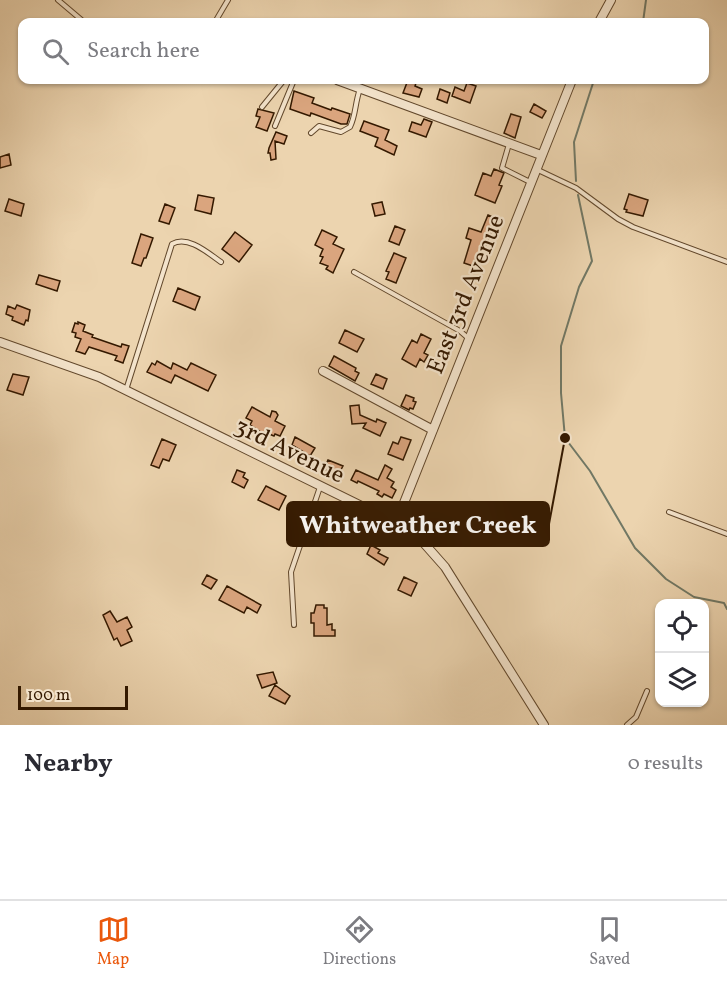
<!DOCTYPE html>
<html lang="en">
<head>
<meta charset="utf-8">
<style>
	:root { --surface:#fff; --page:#f2f2f3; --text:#2b2b33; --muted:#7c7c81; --line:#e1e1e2; --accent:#ea580c }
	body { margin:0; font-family:Vollkorn,serif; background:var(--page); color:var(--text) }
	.controls { position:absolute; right:18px; bottom:18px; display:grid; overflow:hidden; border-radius:12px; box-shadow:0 2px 4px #0004 }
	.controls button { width:54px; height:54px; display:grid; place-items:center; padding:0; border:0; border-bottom:2px solid var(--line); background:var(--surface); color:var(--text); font:30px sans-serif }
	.scale { position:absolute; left:18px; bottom:15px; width:110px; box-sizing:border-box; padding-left:6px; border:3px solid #341900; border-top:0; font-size:16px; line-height:21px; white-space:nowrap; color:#341900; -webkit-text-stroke:4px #f3e3cb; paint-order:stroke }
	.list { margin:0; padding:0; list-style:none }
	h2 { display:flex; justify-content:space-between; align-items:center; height:78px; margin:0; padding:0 24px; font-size:26px }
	h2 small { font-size:20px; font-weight:400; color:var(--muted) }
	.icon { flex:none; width:33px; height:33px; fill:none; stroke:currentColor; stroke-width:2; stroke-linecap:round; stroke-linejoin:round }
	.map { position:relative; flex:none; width:727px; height:725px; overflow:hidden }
	.search { position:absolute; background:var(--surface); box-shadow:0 2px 4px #0004; left:18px; right:18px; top:18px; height:66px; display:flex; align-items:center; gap:15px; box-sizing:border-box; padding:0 21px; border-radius:12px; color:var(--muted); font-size:22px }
	.sheet { height:174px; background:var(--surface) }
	nav { display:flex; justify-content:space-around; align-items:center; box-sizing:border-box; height:84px; border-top:2px solid var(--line); background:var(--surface); font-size:16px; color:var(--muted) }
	nav a { display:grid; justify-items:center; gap:3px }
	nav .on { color:var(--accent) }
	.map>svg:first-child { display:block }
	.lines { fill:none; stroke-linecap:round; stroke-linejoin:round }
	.stream { stroke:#717865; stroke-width:2 }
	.building { fill:#daa57e; stroke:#341900; stroke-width:1.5 }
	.lane-casing { stroke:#62482c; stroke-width:6 }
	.street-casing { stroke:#62482c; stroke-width:10 }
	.lane { stroke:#f3e3cb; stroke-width:4 }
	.street { stroke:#f3e3cb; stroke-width:8 }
	.labels { text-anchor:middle; stroke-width:4.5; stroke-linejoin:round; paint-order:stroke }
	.street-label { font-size:24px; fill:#341900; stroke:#f3e3cb }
	.leader { fill:none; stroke:#341900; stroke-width:2 }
	.callout-dot { fill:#341900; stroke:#f3e3cb; stroke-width:2 }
	.callout { fill:#341900; stroke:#341900; stroke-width:2 }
	.callout-label { font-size:26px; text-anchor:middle; font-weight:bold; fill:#fff }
</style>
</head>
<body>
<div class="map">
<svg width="727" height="725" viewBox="0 0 727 725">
	<rect width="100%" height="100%" fill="#ecd4af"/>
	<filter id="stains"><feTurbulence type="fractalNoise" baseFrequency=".00333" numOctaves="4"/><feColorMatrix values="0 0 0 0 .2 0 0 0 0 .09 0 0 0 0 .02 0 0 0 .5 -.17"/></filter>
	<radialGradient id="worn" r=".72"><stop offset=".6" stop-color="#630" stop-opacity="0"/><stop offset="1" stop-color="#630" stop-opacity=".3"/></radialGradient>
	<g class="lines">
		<path class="stream" d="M643,22L646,0
			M576,181L574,142L594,80
			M578,195L592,261L579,287L561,346V393L565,438L590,471L635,548L666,579L694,597L724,603L727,609"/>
	</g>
	<path class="building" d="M408,80H417L415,86L422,89L419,97L403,93Z
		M467,83L476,86L470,103L452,96L455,87L464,91Z
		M440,89L450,93L447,103L437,99Z
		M294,91L314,98L312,103L331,110L332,108L350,114L347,124H341L311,113L310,116L290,109Z
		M534,104L546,111L542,118L530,112Z
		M258,109L274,113L267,131L256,127L260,117L256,116Z
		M511,114L521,117L515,138L504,133Z
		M424,119L432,122L426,137L409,131L412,122L421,125Z
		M364,121L389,130L385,140L397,146L394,155L375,146L378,138L360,131Z
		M276,132L287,136L284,144L275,141L276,159L271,160L270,153H268L269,148Z
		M9,154L11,165L0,168V157Z
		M494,169L504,173L499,185L502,186L495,203L475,195L483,173L491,176Z
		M629,194L648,200L643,216L626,212L627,210L624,209Z
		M198,195L214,198L211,214L195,210Z
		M9,199L24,204L21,216L5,211Z
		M382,202L385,214L375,216L372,204Z
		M165,204L175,208L169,224L159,221Z
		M488,215L497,219L482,254L478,261L475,260L473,266L464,263L471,240L466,238L469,228L481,232Z
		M395,226L405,230L399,245L389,241Z
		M322,230L337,237L333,244L344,249L333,273L326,269L328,266L320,263L323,257L320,256L323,249L315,245Z
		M235,232L252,245L239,262L222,249Z
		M141,234L153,238L146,258H144L141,266L132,263Z
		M394,253L406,258L396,283L386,279L389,272L386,271Z
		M39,275L60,281L57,291L36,284Z
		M178,288L200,297L195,310L173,301Z
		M17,305L30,310L28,321L26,320L24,325L12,320L13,317L6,314L8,306L15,309Z
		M78,322L85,325L83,331L93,335L92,337L121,347L122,344L129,346L123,363L115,360L117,356L89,347L85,354L76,351L81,339L75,337L76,333L72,332L75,323L78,324Z
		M345,330L364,339L357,352L339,343Z
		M421,334L431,339L424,353L428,355L424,362L420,359L416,367L402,359L412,340L417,343Z
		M334,356L356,368L355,371L359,373L355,381L329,366Z
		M157,361L171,369L173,363L187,370L191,363L216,375L208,391L175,375L171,383L147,372L152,363L155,365Z
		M13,374L29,377L23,395L7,390Z
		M376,374L387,379L383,389L371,384Z
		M406,395L414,398L413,401L416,402L413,409L410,408L409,410L401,406Z
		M359,405L360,415L376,422L377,419L386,423L380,436L363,428L366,423L352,424L350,406Z
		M252,407L270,417L272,411L276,412L278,415L275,421L285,426L280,436L275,434L274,436L269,434L267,436L250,425L252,421L246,418Z
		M295,437L315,448L310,456L292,445Z
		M401,437L411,440L403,460L388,454L393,442L398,444Z
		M162,439L176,445L169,461L163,459L159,468L151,465Z
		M328,460L343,466L337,477L324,469Z
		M385,465L392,469L387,478L394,482L391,487L396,490L392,498L384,494L382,497L377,494L379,491L358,481L357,483L351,480L356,470L378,480Z
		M237,470L245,473L243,477L248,480L244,488L232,482Z
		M266,486L286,496L279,510L258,500Z
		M371,545L380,550L378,553L388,558L384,565L367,554Z
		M207,575L217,580L211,589L202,584Z
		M404,577L417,583L411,596L398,590Z
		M227,586L261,605L257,613L247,607L244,613L219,600Z
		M316,605H324V608H327V625L332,624V630H335V636H314V623H311V613H314Z
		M110,611L117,622L127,617L132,627L127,630L132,641L121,646L117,638L114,640L103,615Z
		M273,672L277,683L262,688L257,675Z
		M275,685L290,696L285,704L269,696Z"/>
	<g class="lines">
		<g class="lane-casing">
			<path id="lane" d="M58,0L84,22
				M215,22L228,0
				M262,107L284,80
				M275,126L294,80
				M311,133L319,126L341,132L350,127C356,115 355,102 360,89
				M509,144L502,168L530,182
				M538,170L576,188L618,219L633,227L727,262
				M354,272L460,331L468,338
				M126,390L172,244C188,235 208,253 221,262
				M669,512L727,534
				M294,625L291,572L320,487
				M627,725L636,717L647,691"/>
		</g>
		<g class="street-casing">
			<path id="street" d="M599,22L611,0
				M337,80L541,155
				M0,342L99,377L396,523L422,541L445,567L544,725
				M323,371L433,430
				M396,523L572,80"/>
		</g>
		<use href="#lane" class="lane"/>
		<use href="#street" class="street"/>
	</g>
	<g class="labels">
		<g class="street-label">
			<text transform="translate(465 294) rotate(-68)" y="8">East 3rd Avenue</text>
			<text transform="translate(290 450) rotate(26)" y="8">3rd Avenue</text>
		</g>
	</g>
	<path class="leader" d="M565 438L549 524"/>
	<circle class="callout-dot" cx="565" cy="438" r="6"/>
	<rect class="callout" x="287" y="502" width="262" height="44" rx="6"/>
	<g class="callout-label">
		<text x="418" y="533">Whitweather Creek</text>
	</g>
	<rect width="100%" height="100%" filter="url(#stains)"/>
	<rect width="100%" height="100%" fill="url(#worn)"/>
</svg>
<div class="controls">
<button><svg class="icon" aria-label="locate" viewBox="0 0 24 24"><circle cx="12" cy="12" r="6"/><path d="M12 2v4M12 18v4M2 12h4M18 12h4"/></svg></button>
<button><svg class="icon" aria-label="layers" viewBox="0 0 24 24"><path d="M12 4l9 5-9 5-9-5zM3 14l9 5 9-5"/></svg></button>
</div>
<div class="scale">100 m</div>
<div class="search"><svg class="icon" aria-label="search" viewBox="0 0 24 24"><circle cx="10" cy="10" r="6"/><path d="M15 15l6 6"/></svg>Search here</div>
</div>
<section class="sheet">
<h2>Nearby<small>0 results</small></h2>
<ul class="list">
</ul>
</section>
<nav>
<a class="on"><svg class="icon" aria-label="map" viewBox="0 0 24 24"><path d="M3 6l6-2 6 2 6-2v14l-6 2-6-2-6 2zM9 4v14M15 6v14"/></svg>Map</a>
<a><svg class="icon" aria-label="directions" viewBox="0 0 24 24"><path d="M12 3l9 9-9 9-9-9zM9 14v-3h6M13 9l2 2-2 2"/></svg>Directions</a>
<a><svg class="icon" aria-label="saved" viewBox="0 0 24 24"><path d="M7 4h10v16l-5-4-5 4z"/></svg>Saved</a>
</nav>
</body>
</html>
